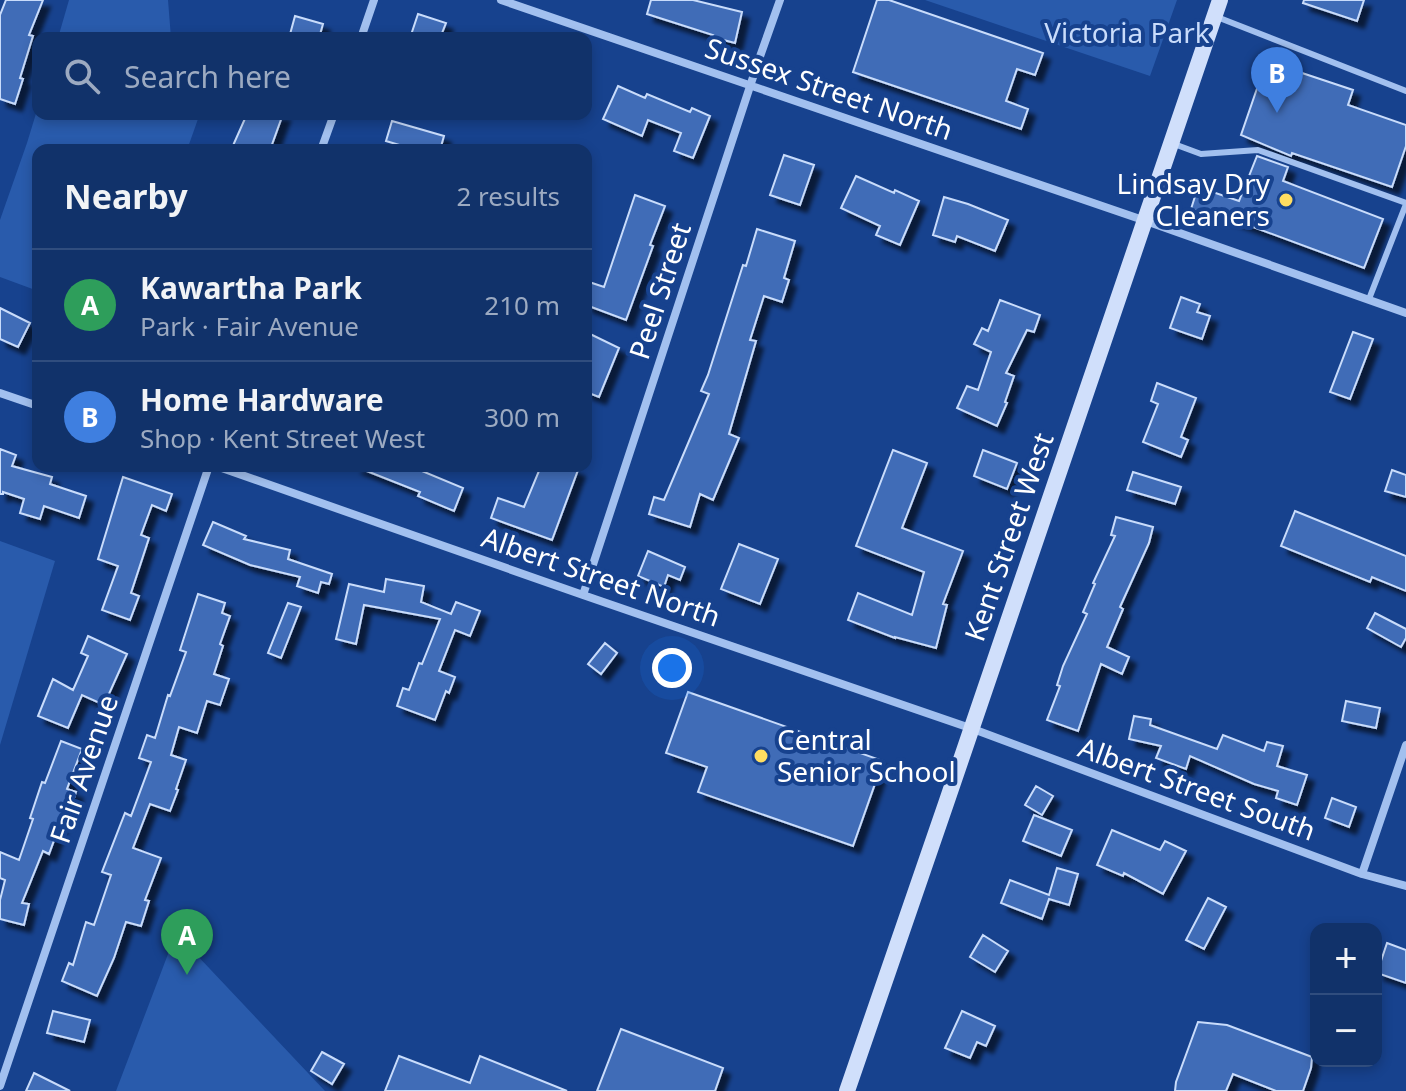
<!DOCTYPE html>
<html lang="en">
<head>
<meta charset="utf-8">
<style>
	:root { --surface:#11326a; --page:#1e3e72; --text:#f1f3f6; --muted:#9caac1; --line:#304d7e; --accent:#8c9099 }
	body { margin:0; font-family:"Noto Sans",sans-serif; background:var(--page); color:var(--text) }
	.controls { position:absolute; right:24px; bottom:24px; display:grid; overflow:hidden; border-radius:16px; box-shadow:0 4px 12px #0003 }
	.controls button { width:72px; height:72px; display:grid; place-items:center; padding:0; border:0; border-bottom:2px solid var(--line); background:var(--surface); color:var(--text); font:40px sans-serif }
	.you { position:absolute; left:672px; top:668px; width:28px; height:28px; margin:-20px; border:6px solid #fff; border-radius:50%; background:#1a73e8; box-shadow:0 0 0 12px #1a73e833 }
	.badge { display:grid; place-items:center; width:52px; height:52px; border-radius:50%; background:var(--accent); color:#fff; font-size:26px; font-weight:700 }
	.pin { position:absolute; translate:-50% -66px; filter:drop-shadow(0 2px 4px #0008) }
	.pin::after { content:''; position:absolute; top:42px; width:28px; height:24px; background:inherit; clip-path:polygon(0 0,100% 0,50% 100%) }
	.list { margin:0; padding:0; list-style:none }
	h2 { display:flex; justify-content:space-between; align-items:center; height:104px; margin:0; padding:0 32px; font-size:34px }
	h2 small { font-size:26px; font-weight:400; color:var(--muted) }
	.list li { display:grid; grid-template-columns:52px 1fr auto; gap:24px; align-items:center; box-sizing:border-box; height:112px; padding:0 32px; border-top:2px solid var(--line) }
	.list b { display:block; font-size:30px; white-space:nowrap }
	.list p { margin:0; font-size:26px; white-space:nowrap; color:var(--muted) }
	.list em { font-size:26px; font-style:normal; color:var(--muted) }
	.icon { flex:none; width:44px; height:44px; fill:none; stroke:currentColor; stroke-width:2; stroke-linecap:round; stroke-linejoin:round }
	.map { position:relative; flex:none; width:1406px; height:1091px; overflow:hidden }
	.search { position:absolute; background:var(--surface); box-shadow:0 4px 12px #0003; left:32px; top:32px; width:560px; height:88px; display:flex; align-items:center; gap:20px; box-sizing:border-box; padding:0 28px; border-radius:16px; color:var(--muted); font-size:30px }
	.panel { position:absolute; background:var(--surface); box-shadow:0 4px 12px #0003; left:32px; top:144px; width:560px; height:328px; border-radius:16px }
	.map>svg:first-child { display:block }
	.green { fill:#295bac }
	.building { fill:#3f6cb7; stroke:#c9dcfb; stroke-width:2; filter:url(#shadow) }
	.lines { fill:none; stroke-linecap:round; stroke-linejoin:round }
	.lane { stroke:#a2c0ef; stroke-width:6 }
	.street { stroke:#a2c0ef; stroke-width:8 }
	.secondary { stroke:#d0dffb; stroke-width:16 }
	.poi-dot { fill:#ffdd61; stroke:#17428e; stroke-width:3 }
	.labels { text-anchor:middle; stroke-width:8; stroke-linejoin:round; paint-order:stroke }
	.park-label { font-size:28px; fill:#c9dcfb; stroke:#17428e }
	.street-label { font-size:28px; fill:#fff; stroke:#17428e }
	.poi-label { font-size:28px; fill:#fff; stroke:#17428e; text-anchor:end }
</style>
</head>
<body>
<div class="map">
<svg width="1406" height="1091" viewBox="0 0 1406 1091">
	<defs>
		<filter id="shadow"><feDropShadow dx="7" dy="7" stdDeviation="2" flood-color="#0009"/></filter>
	</defs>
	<rect width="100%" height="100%" fill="#17428e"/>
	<path class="green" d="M69,0H168L171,38H58Z
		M925,0H1177L1150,76Z
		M38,107V114H196L198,119L187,150H38V291L0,277V220L27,143Z
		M0,541L55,561L0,745Z
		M176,933L325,1091H116Z"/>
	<path class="building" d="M6,0H43L29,35L33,36L20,78L23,79L15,104L0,99V15Z
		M651,0H693L742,12L735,43L712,37L713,35L647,14Z
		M877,0H889L1043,53L1035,75L1017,69L1006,101L1028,109L1021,129L853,72Z
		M1304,0H1364L1357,21L1303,3Z
		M418,14L446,23L440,38H410Z
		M295,16L323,24L319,38H289Z
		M1287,68L1353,90L1348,105L1406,125V146L1392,187L1292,153L1291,156L1241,135L1262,74L1282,81Z
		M618,86L645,98L647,94L690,112L692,108L710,116L693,158L674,151L681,133L648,120L642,136L603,119Z
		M247,114H283L270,150H231Z
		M392,121L444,136L440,150H416L386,141Z
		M784,155L814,165L800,205L770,195Z
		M1257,156L1288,167L1283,181L1383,219L1364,268L1210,211L1209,215L1191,209L1198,187L1239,201Z
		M856,176L894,193L895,190L919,201L900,245L876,235L880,226L841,208Z
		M635,195L665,206L650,245L653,246L626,320L586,305V281L604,287Z
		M944,197L968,204L1008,220L995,251L957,236L955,242L933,235Z
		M757,229L795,241L784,278L789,280L782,302L764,296L750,340L756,341L729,434L739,438L713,500L700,494L690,527L649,514L654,497L664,500L709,394L701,391L708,375L743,265L746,266Z
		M1181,297L1200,304L1197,312L1210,316L1202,339L1170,328Z
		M1000,300L1040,315L1034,332L1027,330L1006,373L1014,376L1005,402L1007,403L997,426L957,408L967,386L978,390L991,352L974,344L982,328L988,331Z
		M0,308L30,323L18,347L0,339Z
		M586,332L619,348L599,397L586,392Z
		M1353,332L1373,339L1350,399L1330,392Z
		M1157,383L1196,398L1181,437L1188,440L1181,457L1143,442L1158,404L1151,401Z
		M0,449L16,455L12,466L52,477L50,484L86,496L79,518L44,506L40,519L20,513L24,499L3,492V494H0Z
		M893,450L927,463L902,528L963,551L943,604L947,605L936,648L895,637V638L848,620L858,593L912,615L924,572L856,546Z
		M983,450L1017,463L1007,489L974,476Z
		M354,466H410L463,488L454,511L418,496L420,492Z
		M541,466H567L578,470L552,540L491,518L498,498L524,507Z
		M1392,470L1406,475V497L1385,491Z
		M1133,472L1181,487L1175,504L1127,490Z
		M123,477L172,494L166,511L152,505L141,535L149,538L131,593L139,596L130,620L102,610L118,566L98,559Z
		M1295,511L1406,556V591L1372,577L1370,582L1281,546Z
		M1116,517L1153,527L1149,543L1120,607L1123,609L1107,647L1129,657L1122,674L1101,664L1078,731L1047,720L1060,686L1057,685L1063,666L1087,614L1083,612L1095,584L1093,583L1115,536L1111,535Z
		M213,522L246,536L244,539L290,550L288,559L332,574L329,584L321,582L318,593L297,586L300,577L250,565L203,545Z
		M739,544L778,559L760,604L721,589Z
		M648,551L685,567L680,580L668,575L664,587L638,576Z
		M386,579L424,586L421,602L451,614L456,602L480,611L470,636L455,630L439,671L455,677L449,693L446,691L435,720L397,706L403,688L409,690L419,663L422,664L440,619L364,605L356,644L336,639L349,584L384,592Z
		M198,594L225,603L222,613L230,616L220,644L223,646L214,674L229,679L220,705L207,701L197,733L179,727L171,755L186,760L176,789L178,790L170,811L150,804L133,848L161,858L145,900L149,901L141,926L126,922L114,958L97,996L62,981L69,963L73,965L86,922L94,925L111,875L102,872L125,813L131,816L151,762L139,758L147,735L155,738L168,695L170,696L186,652L180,650Z
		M288,603L301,607L281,658L268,653Z
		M1375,613L1406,629V638L1401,647L1367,628Z
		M88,636L127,654L104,705L82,695L68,728L38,716L53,679L73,690L88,656L81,653Z
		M605,643L617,653L601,674L588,664Z
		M688,692L883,761L853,846L698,792L707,767L666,753Z
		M1346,701L1380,708L1376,728L1342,721Z
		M1134,716L1151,719L1150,725L1217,749L1223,735L1264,751L1267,742L1283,746L1277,766L1307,775L1297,805L1276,798L1278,791L1254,784L1190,756L1186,769L1156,758L1161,746L1129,739Z
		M61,741L82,749L67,789L76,792L70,810L66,808L49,854L43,851L22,903L29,904L24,925L0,919V900L5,880L0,878V852L19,860L33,819L30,818L42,782L45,783Z
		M1036,786L1053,796L1042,815L1025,805Z
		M1332,798L1356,807L1349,827L1325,818Z
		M1034,815L1072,830L1061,856L1023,841Z
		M1112,830L1160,850L1165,841L1186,851L1163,894L1124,873L1123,876L1097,865Z
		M1057,868L1078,874L1069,905L1049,899L1042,919L1001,903L1010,880L1049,895Z
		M1208,898L1226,907L1204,949L1186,940Z
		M983,935L1008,951L995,972L970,957Z
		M1387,943L1406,950V983L1377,973Z
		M53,1011L90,1020L84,1042L47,1033Z
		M962,1011L995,1026L986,1046L977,1042L970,1058L945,1048Z
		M1198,1022L1227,1025L1312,1057L1311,1068L1303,1091H1276L1233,1074L1226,1091H1175L1176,1082Z
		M621,1029L723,1068L715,1091H597Z
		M322,1052L344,1064L332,1084L311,1071Z
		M399,1056L470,1083L480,1056L567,1091H385Z
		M34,1073L70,1091H26Z"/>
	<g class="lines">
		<path class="lane" d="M1217,17L1406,91
			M1174,144L1201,154L1258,150L1406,203
			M1369,299L1406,204"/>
		<path class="street" d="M501,0L1143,220L1406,313
			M361,38L374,0
			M321,150L334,114
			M0,393L38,406
			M216,466L583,595L973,729L1362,874L1406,886
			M583,595L758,62L780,0
			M1362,874L1406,745
			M0,1086L209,466"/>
		<path class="secondary" d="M847,1091C973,728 1095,364 1220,0"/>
	</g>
	<g class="poi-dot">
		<circle cx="1286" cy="200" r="8"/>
		<circle cx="761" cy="756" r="8"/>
	</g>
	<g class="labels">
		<g class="park-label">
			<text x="1127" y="43">Victoria Park</text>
		</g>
		<g class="street-label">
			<text transform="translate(829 89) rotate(19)" y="10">Sussex Street North</text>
			<text transform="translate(660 291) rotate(-72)" y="10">Peel Street</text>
			<text transform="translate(1009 537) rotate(-71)" y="10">Kent Street West</text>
			<text transform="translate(601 577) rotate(19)" y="10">Albert Street North</text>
			<text transform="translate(84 769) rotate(-71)" y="10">Fair Avenue</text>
			<text transform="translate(1197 789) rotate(20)" y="10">Albert Street South</text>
		</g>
		<g class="poi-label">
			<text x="1270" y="194">Lindsay Dry<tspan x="1270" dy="32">Cleaners</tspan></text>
			<text x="777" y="750" text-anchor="start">Central<tspan x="777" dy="32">Senior School</tspan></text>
		</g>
	</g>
</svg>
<div class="controls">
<button>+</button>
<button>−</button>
</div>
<div class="you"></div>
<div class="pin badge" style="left:187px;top:975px;background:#2e9e5b">A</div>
<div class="pin badge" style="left:1277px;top:113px;background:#3f7fe0">B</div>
<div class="search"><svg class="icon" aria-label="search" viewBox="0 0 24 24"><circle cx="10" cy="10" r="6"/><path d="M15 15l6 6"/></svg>Search here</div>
<section class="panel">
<h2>Nearby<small>2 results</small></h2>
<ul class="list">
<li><span class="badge" style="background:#2e9e5b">A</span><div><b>Kawartha Park</b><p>Park · Fair Avenue</p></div><em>210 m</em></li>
<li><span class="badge" style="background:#3f7fe0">B</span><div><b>Home Hardware</b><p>Shop · Kent Street West</p></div><em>300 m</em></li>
</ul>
</section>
</div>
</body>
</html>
